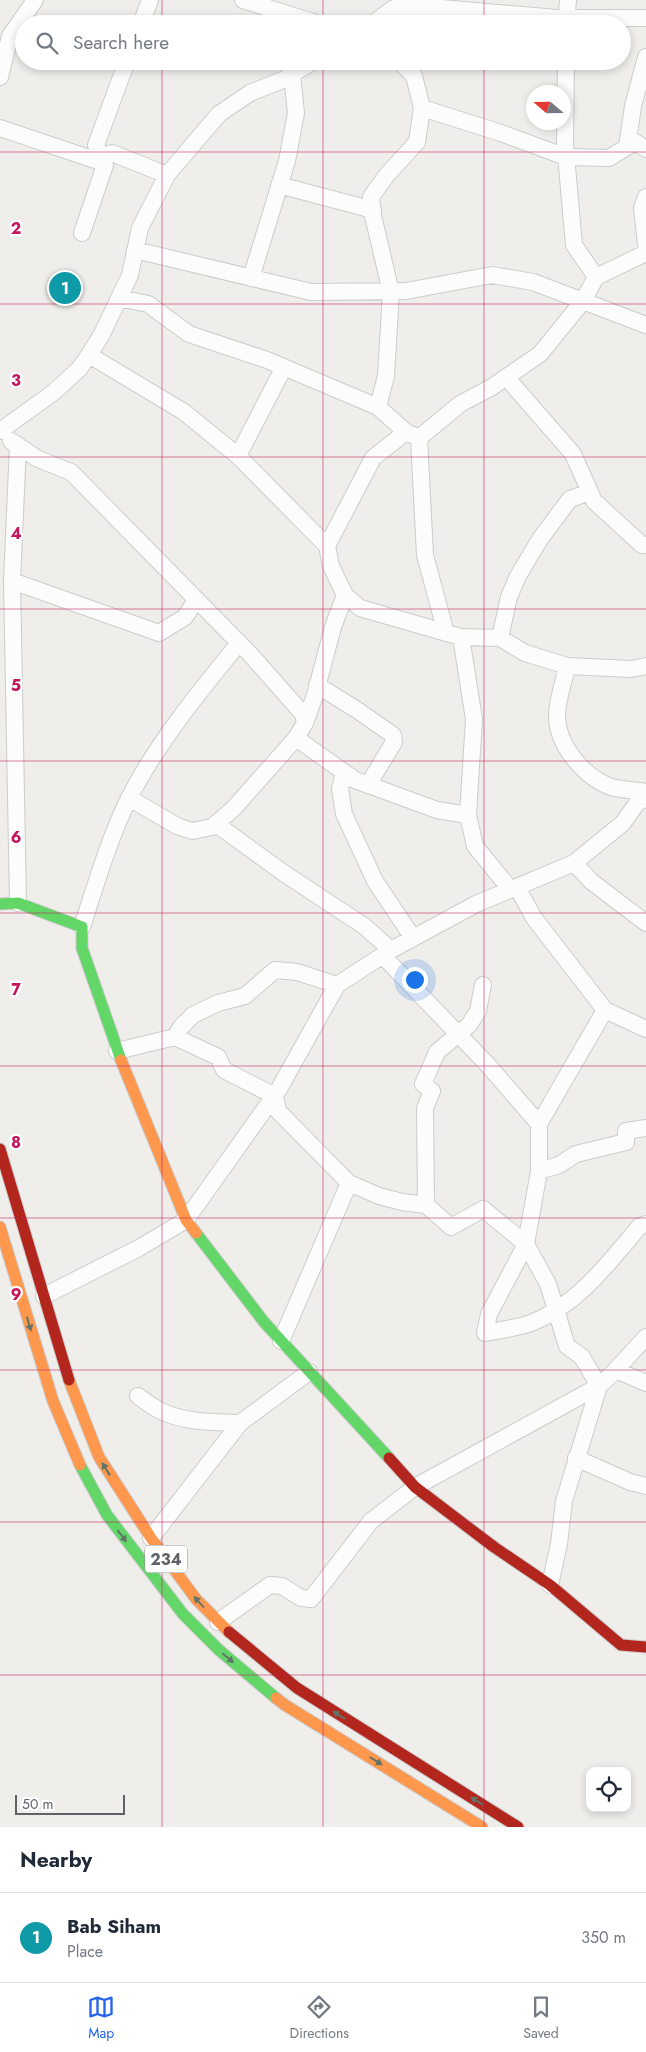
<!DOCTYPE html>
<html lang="en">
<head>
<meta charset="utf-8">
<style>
	:root { --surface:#fff; --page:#f2f2f3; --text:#1f2937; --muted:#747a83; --line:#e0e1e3; --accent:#2563eb }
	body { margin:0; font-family:Jost,sans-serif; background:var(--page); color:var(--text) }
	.controls { position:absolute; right:15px; bottom:15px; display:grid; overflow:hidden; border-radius:10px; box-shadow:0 2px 8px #0003 }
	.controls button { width:45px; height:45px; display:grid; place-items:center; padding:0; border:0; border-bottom:1px solid var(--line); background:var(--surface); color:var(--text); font:25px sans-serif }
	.compass { position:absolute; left:526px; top:85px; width:45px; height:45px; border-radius:50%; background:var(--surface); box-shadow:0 2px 8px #0003; rotate:290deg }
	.scale { position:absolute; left:15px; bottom:12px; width:110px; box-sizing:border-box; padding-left:5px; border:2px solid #5f6368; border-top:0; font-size:14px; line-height:18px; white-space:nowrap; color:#5f6368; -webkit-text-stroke:4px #fff; paint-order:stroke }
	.you { position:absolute; left:414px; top:979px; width:18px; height:18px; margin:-12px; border:4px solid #fff; border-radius:50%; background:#1a73e8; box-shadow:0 0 0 8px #1a73e833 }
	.badge { display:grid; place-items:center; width:32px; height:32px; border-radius:50%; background:var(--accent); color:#fff; font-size:16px; font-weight:700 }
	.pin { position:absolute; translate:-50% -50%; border:2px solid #fff; box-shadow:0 1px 5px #0006 }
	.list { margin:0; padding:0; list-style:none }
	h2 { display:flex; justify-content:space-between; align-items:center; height:65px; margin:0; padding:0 20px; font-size:21px }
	h2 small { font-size:16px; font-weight:400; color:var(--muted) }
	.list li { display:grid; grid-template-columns:32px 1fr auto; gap:15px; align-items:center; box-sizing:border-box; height:90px; padding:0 20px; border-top:1px solid var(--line) }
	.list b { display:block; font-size:19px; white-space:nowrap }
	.list p { margin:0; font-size:16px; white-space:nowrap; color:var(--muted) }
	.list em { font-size:16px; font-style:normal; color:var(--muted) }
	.icon { flex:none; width:28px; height:28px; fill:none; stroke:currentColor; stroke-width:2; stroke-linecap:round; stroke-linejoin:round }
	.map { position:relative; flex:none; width:646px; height:1827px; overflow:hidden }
	.search { position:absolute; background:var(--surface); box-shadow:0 2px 8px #0003; left:15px; right:15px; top:15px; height:55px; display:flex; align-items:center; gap:12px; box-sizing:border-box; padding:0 18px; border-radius:28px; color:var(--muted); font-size:19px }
	.sheet { height:155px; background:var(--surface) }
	nav { display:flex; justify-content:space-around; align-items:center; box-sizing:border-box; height:70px; border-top:1px solid var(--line); background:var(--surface); font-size:14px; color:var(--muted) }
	nav a { display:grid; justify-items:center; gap:2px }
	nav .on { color:var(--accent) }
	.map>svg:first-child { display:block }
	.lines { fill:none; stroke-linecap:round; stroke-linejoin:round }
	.street-casing { stroke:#cbcccc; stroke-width:18 }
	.fast-casing { stroke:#cacacb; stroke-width:13 }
	.slow-casing { stroke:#cacacb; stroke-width:13 }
	.jam-casing { stroke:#cacacb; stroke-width:13 }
	.street { stroke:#fdfcfc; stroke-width:16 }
	.fast { stroke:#63d668; stroke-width:11 }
	.slow { stroke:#ff974d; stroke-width:11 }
	.jam { stroke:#b3261e; stroke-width:11 }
	.oneway { fill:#607468 }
	.grid { fill:none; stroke:#c2185b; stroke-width:1; stroke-opacity:0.55 }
	.labels { text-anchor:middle; stroke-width:4.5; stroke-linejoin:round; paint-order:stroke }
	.shield { fill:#fff; stroke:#8f9295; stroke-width:1 }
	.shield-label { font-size:16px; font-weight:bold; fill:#5f6368 }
	.grid-label { font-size:16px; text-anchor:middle; font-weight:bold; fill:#c2185b; stroke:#fff; stroke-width:4.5; stroke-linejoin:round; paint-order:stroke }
</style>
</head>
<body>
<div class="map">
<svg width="646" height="1827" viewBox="0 0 646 1827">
	<rect width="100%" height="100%" fill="#efeeea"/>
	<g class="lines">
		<g class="street-casing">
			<path id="street" d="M243,0L319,24
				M141,24L150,0
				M372,24L394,8H441L557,18H646
				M566,24L568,0
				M566,61L565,144L574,245L596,277
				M0,77L10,36L35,0
				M422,108L501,133L566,157L609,158L635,142L646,149
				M0,128L95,160L112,153L167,175
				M627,147L633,106L646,57
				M279,185L373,210
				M646,197L642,208L646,244
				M82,233L105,165L96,145L127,61
				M135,250L311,292L406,291L492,275L533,282L646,325
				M251,278L287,161L296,113L292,75
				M119,298L148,304L189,334L267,360L378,407L406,432L419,438L460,404L492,387L540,354L583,301L596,277L646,253
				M89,355L184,412L238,456L327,546L331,566L345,595L360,608L461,637L500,638L525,653L567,666L631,669L646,666
				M506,377L573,454L594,501L642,545H646
				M378,407L386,376L391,292L373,216L371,197L386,176L417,142L422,108L414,76L399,61
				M0,431L54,392L79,369L89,355L102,334L130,275L140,228L167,175L219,114L250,93L285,79L313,61
				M419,438L425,555L446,633
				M11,441L38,459L71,472L250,654L303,714L305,723
				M238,456L284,367
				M327,546L373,458L406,432
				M12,581L159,633L185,617L196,600
				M461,637L474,719L468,815L475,846L510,889
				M500,638L509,597L518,576L540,539L570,499L590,492
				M567,666C564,682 557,700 557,716C557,745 584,777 611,787C622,790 635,790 646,792
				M317,685L357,710L393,735L394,742L368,785
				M296,738L355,780L437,810L468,815
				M344,772L340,789L344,814L375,881L413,938
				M129,798L177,826L192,831L212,827L234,808L296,738L305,723L315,695L333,627L345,595
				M216,824L285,874L364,926L391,950
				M574,863L592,882L646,923
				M517,887L534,918L605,1010L646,1029
				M18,903L12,581L18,445
				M82,927C96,884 109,839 129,798C158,742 199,692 239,643
				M383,956L487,1064L539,1124
				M605,1010L539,1124V1171L526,1244L489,1314L485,1333C500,1330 517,1328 531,1323C578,1305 609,1262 640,1226L646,1224
				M175,1037L218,1057L224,1070L275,1096L278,1111L349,1183L379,1196L402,1202L426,1205L425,1108L432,1091L423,1084L437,1052L469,1025L478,1011L483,985
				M117,1051L175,1037L181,1027L193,1015L218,1003L245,996L275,970L297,972L337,985
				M539,1171L559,1165L576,1154L626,1142V1131L646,1128
				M44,1296L139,1248L186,1220L279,1089L337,985L391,950L476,904L574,863L623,823L637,803L646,798
				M281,1341L349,1183
				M616,1370L646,1383
				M138,1396C145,1401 153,1407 161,1411C186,1423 214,1422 240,1423
				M576,1458L630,1482L646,1486
				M151,1538L240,1423L309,1372
				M550,1585L559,1544L564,1501L599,1386L612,1374L646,1337
				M218,1622L270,1585L282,1586L301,1598L311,1599L371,1521L415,1487L599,1386L582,1357L567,1346L548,1284L526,1244L483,1209L451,1227L426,1205"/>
		</g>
		<g class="fast-casing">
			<path id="fast" d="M0,904L18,903L82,927V948L121,1060
				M196,1233L264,1322L389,1458
				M80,1465L107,1515L183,1614L219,1650L276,1698"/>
		</g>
		<g class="slow-casing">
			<path id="slow" d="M121,1060L186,1220L196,1233
				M0,1227L53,1401L80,1465
				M69,1380L99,1457L151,1538L196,1599L229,1632
				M276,1698L285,1705L482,1827"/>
		</g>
		<g class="jam-casing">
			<path id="jam" d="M0,1149L69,1380
				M389,1458L415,1487L494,1547L550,1585L621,1645L646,1647
				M229,1632L297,1688L518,1827"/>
		</g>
		<use href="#street" class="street"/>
		<use href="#fast" class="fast"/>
		<use href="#slow" class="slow"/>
		<use href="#jam" class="jam"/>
	</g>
	<defs><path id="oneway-solid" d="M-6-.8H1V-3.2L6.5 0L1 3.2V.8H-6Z" transform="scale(1.25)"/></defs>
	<g class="oneway">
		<use href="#oneway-solid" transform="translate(29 1324) rotate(73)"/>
		<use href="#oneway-solid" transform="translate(106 1469) rotate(-122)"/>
		<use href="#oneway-solid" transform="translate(122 1536) rotate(52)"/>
		<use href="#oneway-solid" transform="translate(199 1602) rotate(-132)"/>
		<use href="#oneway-solid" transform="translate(228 1658) rotate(40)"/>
		<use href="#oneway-solid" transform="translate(339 1715) rotate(-148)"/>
		<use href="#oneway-solid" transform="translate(376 1761) rotate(32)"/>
		<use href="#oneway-solid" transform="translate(477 1801) rotate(-148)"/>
	</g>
	<path class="grid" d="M162,0V24M323,0V24M484,0V24M162,61V1827M323,61V1827M484,61V1827M0,152H646M0,304H646M0,457H646M0,609H646M0,761H646M0,913H646M0,1066H646M0,1218H646M0,1370H646M0,1522H646M0,1675H646"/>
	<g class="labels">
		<rect class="shield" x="145" y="1545.5" width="42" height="27" rx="4"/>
		<g class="shield-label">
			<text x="166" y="1565">234</text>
		</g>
	</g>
	<g class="grid-label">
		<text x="16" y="234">2</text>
		<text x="16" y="386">3</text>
		<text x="16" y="539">4</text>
		<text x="16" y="691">5</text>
		<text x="16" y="843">6</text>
		<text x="16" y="995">7</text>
		<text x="16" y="1148">8</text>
		<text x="16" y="1300">9</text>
	</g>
</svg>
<div class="controls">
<button><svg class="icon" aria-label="locate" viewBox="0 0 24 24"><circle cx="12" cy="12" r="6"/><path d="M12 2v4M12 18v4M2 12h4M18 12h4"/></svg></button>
</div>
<svg class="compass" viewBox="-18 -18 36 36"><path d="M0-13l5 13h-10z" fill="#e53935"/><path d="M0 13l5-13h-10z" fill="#747a83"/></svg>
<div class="scale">50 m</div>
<div class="you"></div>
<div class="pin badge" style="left:65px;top:288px;background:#0f9aa8">1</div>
<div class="search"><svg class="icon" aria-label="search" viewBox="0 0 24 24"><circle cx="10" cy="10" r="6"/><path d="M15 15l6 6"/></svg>Search here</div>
</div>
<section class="sheet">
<h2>Nearby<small></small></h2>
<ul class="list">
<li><span class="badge" style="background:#0f9aa8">1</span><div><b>Bab Siham</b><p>Place</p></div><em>350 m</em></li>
</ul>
</section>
<nav>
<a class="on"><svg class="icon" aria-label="map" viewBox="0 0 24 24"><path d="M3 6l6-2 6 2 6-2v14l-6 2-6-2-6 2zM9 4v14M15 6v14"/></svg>Map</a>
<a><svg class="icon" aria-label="directions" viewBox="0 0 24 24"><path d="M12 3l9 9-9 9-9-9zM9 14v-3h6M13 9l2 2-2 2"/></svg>Directions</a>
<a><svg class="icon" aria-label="saved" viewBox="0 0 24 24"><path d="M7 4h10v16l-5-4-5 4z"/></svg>Saved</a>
</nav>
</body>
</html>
